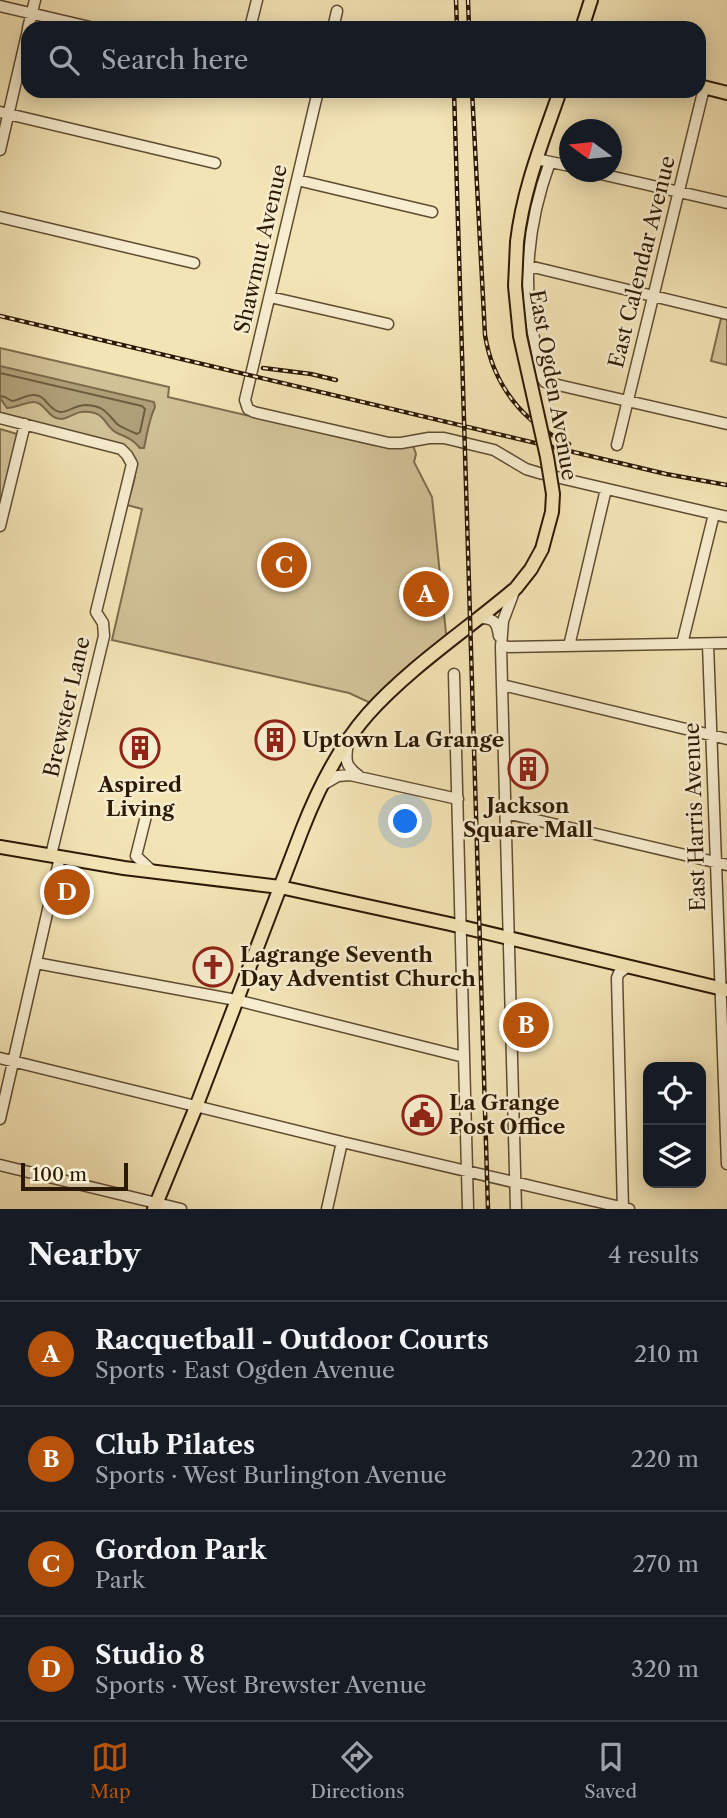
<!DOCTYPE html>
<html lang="en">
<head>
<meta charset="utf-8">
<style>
	:root { --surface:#171b24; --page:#20242c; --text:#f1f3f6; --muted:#9ea1a6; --line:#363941; --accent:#b45309 }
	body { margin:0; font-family:"Libre Caslon Text",serif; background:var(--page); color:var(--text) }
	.controls { position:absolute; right:21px; bottom:21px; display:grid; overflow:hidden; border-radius:14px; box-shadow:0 4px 18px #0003 }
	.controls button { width:63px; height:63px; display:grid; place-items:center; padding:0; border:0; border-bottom:2px solid var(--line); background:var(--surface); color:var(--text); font:35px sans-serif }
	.compass { position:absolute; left:559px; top:119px; width:63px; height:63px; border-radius:50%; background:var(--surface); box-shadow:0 4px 18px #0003; rotate:285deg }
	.scale { position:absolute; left:21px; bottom:18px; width:107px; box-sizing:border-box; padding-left:7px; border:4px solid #2c1903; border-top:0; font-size:19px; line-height:24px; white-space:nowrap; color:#2c1903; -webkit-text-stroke:5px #f7edcf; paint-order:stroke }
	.you { position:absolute; left:406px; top:822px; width:24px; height:24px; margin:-18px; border:5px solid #fff; border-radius:50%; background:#1a73e8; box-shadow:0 0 0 10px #1a73e833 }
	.badge { display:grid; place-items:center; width:46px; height:46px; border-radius:50%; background:var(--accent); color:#fff; font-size:23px; font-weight:700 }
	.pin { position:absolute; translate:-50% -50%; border:4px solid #fff; box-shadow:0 2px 7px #0006 }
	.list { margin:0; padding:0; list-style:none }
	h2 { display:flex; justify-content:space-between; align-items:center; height:91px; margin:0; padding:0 28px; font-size:30px }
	h2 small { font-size:23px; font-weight:400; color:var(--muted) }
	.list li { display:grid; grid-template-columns:46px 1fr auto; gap:21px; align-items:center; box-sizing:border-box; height:105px; padding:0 28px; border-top:2px solid var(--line) }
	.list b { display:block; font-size:26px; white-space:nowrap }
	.list p { margin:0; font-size:23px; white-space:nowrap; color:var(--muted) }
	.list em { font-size:23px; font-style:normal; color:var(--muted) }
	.icon { flex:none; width:38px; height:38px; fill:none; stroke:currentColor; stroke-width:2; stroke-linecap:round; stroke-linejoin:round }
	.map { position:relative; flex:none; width:727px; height:1209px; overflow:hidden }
	.search { position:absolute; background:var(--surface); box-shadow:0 4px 18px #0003; left:21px; right:21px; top:21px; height:77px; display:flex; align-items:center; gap:18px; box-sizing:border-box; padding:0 24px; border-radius:21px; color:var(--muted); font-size:26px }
	.sheet { height:511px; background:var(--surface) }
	nav { display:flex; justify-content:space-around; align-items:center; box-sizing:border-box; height:98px; border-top:2px solid var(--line); background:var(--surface); font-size:19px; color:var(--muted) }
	nav a { display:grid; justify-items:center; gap:4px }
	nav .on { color:var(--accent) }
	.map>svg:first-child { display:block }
	.green { fill:#d1c197; stroke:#7e6d4d; stroke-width:2 }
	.water { fill:#af9f78; stroke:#7b6949; stroke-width:2 }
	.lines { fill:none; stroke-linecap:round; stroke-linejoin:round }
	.shore { stroke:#6e5c3e; stroke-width:2 }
	.minor-casing { stroke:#5e4c30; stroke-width:13 }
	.major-casing { stroke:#2c1903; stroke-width:16 }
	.minor { stroke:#f7edcf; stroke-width:10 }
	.major { stroke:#f3e4b5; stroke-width:12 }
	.rail-casing { stroke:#2c1903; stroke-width:4.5 }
	.rail { stroke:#f7edcf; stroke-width:2; stroke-dasharray:5; stroke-linecap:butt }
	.major-bridge-casing { stroke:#2c1903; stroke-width:16; stroke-linecap:butt }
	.major-bridge { stroke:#f3e4b5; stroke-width:12 }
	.labels { text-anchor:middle; stroke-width:5; stroke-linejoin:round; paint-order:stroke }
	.street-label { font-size:21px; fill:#2c1903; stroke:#f7edcf }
	.poi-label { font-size:21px; font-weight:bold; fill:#2c1903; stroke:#f7edcf; text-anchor:start }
</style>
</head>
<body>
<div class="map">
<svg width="727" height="1209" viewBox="0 0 727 1209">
	<rect width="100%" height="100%" fill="#f3e4b5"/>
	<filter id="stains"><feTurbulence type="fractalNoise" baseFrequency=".00286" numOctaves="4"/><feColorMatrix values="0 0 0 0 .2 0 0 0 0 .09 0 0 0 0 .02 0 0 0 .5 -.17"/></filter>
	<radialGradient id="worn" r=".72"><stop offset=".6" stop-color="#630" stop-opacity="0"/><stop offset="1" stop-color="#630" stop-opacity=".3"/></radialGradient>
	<path class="green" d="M722,314L727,315V365L711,361Z
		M0,348L169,387L168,397L374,445L391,447L413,445L416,454L414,462L432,497L447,643L375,705L349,693L112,640L142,509L127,505C131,490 139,473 134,458L0,416Z
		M0,429L17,434L0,509Z"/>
	<path class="water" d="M0,366L154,402L155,407C149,419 147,434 144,448H140C131,438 128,438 117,433C103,426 107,410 81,412C74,413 68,419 61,419C48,419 45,402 34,402C25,402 16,408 7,408L0,398Z"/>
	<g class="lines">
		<path class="shore" d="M0,373L142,406L145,409L140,432L137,434C131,431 122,428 117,424C106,412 104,406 86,405C75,405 67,413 60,412C48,410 46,394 33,395C26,395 19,400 12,401L5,397L0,396"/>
		<g class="minor-casing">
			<path id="minor" d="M0,6L94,28
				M28,28L35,0
				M250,28L257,0
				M333,28L337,11
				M318,91L245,400L248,409L254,412L389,443H401L429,438H444L494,450L526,469L539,473L727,517
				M0,112L215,163
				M0,150L28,30
				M536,159L570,166
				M550,162C532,211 524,263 530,315C533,336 538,357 542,378L545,382L727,424
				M592,172L727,203
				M297,180L432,212
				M0,217L194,263
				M529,266L727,314
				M270,297L388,324
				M0,418L121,449L127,455L132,464L96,612L103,623L104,636L51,855
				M617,445L704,88
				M0,526L25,424
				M515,589L503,621L501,647L516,1209
				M480,618C494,618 497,622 499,636
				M682,644L714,514
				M708,644L727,1164
				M569,646L606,489
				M501,647L727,643
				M454,674L468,1209
				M502,685L727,739
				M348,741C346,759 343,764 359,776
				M321,786L338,776L350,775L458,799
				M506,813L727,865
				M146,816L136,856L152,871
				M36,963L236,1000L464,1057
				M0,1058L342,1142L629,1209
				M0,1119L60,857
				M0,1165L181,1209
				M327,1209L342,1142
				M623,1209L617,978L619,973L628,966"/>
		</g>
		<g class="major-casing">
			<path id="major" d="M582,28L591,0
				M699,86L727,93
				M517,242C523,189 543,140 560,91
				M0,847L124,868L280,887L450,924L727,990
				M154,1209L196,1107L302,830C318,789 339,747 368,714C410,667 468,629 516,588L531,569L542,549"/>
		</g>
		<use href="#minor" class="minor"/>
		<use href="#major" class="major"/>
		<g class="rail-casing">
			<path id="rail" d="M456,0L457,28
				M468,0L469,28
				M454,91L488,1209
				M472,91L485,335C493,385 523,423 569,444
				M0,316L666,474L727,485
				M263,368L311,374L336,380"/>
		</g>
		<use href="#rail" class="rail"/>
		<g class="major-bridge-casing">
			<path id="major-bridge" d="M517,242L515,286L520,336L547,457L553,494L552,512L542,549"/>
		</g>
		<use href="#major-bridge" class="major-bridge"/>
	</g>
	<defs>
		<g id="building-ring" transform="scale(2.0125)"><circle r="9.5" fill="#f7edcf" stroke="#8f2418" stroke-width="1.5"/><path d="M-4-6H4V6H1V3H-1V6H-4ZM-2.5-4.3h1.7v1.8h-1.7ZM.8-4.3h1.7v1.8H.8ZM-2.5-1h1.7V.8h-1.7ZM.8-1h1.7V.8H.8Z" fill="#8f2418"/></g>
		<g id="church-ring" transform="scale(2.0125)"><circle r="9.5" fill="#f7edcf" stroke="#8f2418" stroke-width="1.5"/><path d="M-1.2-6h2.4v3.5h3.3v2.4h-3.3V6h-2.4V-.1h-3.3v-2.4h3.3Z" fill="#8f2418"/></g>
		<g id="civic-ring" transform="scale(2.0125)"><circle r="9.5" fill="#f7edcf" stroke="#8f2418" stroke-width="1.5"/><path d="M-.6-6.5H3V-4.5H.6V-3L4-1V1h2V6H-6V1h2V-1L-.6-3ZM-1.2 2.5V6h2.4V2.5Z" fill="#8f2418"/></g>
	</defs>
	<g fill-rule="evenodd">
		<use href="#building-ring" x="275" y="740"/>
		<use href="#building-ring" x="140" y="748"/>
		<use href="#building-ring" x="528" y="769"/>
		<use href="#church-ring" x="213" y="967"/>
		<use href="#civic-ring" x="422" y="1115"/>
	</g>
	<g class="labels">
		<g class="street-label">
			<text transform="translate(261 249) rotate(-77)" y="7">Shawmut Avenue</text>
			<text transform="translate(642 262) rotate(-76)" y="7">East Calendar Avenue</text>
			<text transform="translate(553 385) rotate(80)" y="7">East Ogden Avenue</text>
			<text transform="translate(67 707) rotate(-77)" y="7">Brewster Lane</text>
			<text transform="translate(695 817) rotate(-92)" y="7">East Harris Avenue</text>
		</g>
		<g class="poi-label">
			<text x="302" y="747">Uptown La Grange</text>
			<text x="140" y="792" text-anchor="middle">Aspired<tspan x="140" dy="24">Living</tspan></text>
			<text x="528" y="813" text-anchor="middle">Jackson<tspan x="528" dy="24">Square Mall</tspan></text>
			<text x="240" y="962">Lagrange Seventh<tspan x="240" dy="24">Day Adventist Church</tspan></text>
			<text x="449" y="1110">La Grange<tspan x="449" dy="24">Post Office</tspan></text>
		</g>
	</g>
	<rect width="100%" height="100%" filter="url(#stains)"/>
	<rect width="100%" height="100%" fill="url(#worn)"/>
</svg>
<div class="controls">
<button><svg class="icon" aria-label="locate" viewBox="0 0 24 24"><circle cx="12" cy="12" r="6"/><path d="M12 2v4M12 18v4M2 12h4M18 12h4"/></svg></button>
<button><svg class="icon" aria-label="layers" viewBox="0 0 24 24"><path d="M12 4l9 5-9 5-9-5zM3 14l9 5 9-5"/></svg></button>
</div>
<svg class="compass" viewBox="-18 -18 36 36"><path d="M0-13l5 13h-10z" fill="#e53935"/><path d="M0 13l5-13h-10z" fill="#9ea1a6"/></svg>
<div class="scale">100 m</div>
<div class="you"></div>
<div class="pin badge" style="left:426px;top:594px">A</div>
<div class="pin badge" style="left:526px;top:1025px">B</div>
<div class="pin badge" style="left:284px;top:565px">C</div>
<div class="pin badge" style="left:67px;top:892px">D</div>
<div class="search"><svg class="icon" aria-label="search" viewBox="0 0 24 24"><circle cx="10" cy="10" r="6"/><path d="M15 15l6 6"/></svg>Search here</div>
</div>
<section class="sheet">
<h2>Nearby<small>4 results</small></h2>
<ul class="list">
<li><span class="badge">A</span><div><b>Racquetball - Outdoor Courts</b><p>Sports · East Ogden Avenue</p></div><em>210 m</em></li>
<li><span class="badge">B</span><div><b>Club Pilates</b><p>Sports · West Burlington Avenue</p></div><em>220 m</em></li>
<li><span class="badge">C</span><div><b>Gordon Park</b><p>Park</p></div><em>270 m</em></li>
<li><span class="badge">D</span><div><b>Studio 8</b><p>Sports · West Brewster Avenue</p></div><em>320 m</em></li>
</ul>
</section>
<nav>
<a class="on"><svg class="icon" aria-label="map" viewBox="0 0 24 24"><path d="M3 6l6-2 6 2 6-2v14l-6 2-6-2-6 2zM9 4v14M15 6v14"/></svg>Map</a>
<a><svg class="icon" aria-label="directions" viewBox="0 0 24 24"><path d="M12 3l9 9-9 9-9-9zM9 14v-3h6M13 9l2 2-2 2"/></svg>Directions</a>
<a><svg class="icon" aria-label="saved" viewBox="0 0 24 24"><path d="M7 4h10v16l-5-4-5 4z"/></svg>Saved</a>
</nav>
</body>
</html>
